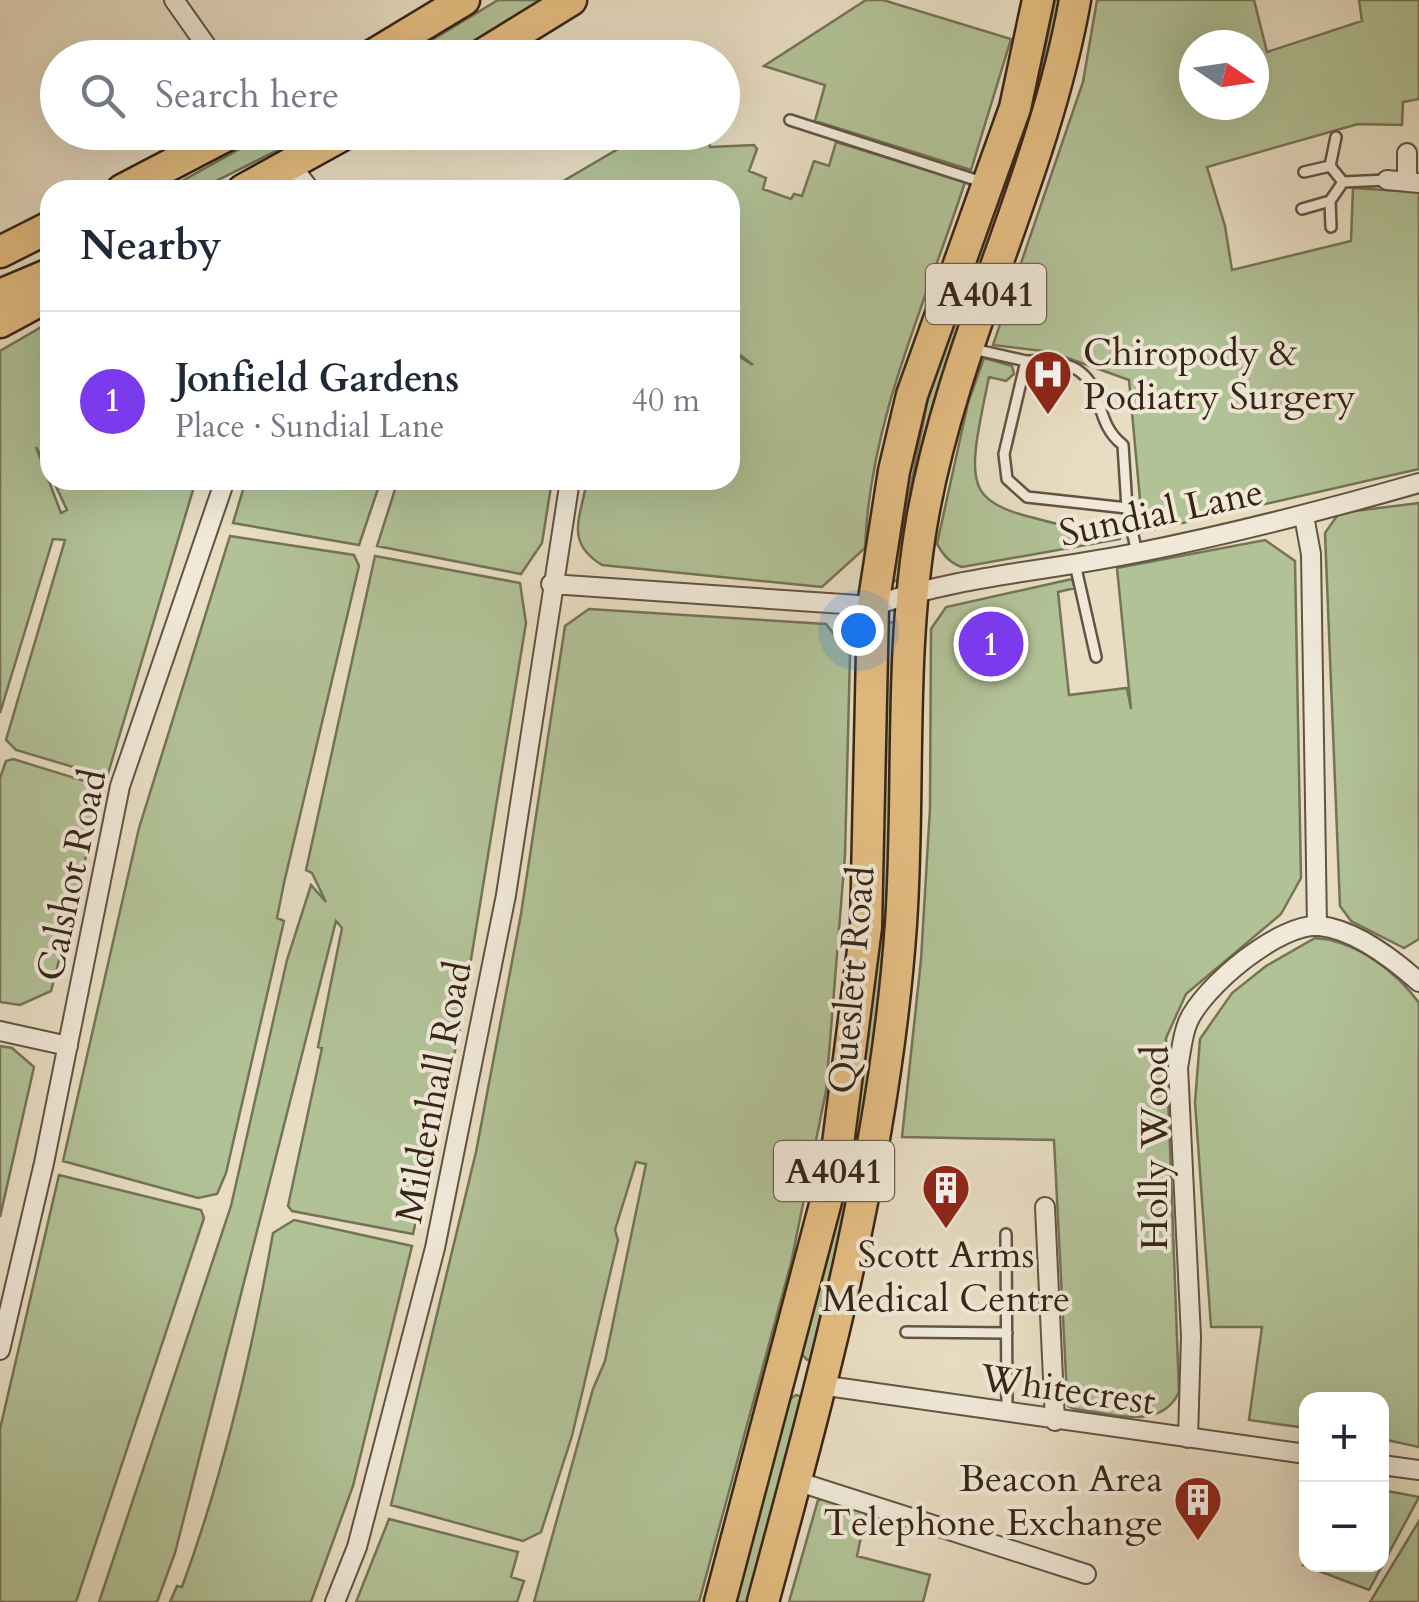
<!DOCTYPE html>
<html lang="en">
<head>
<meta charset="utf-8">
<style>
	:root { --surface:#fff; --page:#f2f2f3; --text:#1f2937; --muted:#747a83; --line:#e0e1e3; --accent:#7c3aed }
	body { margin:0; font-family:Cardo,serif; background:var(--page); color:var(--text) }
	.controls { position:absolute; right:30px; bottom:30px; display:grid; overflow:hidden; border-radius:20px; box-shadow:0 10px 40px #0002 }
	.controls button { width:90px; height:90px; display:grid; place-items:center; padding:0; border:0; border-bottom:2px solid var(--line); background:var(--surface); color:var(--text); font:50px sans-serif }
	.compass { position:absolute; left:1179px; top:30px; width:90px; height:90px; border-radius:50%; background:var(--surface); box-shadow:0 10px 40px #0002; rotate:103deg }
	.you { position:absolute; left:858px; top:630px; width:35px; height:35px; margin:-25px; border:8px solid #fff; border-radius:50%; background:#1a73e8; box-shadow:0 0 0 15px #1a73e833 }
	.badge { display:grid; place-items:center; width:65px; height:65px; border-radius:50%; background:var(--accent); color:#fff; font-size:32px; font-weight:700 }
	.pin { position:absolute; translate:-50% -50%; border:5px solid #fff; box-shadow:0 2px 10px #0006 }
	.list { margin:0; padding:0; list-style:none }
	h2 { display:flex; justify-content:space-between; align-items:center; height:130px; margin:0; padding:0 40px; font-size:42px }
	h2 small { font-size:32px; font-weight:400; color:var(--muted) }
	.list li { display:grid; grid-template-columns:65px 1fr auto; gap:30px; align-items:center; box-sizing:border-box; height:180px; padding:0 40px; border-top:2px solid var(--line) }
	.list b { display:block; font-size:38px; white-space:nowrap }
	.list p { margin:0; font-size:32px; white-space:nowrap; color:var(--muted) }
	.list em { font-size:32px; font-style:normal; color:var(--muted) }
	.icon { flex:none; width:55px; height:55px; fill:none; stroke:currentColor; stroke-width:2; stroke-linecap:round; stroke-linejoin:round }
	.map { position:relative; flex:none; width:1419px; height:1602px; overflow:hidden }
	.search { position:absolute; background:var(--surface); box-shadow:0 10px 40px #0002; left:40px; top:40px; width:700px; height:110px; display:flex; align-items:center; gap:25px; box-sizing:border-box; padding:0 35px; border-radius:55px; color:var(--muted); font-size:38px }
	.panel { position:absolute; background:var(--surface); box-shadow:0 10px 40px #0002; left:40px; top:180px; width:700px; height:310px; border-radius:30px }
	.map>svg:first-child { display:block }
	.green { fill:#b2c297; stroke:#757457; stroke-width:2.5; fill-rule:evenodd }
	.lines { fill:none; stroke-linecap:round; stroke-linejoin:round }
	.service-casing { stroke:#645342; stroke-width:14 }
	.minor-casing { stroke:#645342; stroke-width:22 }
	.trunk-casing { stroke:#382517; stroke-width:35 }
	.service { stroke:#f0e9d8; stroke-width:9 }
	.minor { stroke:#f0e9d8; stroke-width:18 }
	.trunk { stroke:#e4be82; stroke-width:30 }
	.labels { text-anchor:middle; stroke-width:8; stroke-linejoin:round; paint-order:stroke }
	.shield { fill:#f0e9d8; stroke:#6f6051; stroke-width:2.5 }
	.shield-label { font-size:35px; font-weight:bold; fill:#382517 }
	.poi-label { font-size:38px; fill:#382517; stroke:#f0e9d8; text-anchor:start }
	.street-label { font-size:38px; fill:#382517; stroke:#f0e9d8 }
</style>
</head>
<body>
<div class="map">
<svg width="1419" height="1602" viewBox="0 0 1419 1602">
	<rect width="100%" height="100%" fill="#e8ddc3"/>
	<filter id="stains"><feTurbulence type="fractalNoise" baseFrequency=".002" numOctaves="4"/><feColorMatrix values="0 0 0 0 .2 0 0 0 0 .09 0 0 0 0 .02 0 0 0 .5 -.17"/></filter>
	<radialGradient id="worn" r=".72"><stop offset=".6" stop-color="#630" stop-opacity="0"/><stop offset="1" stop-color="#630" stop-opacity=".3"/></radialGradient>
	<path class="green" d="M498,0H557L521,13L449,57H433L427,43Z
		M866,0H883L1011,39L971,170L815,121L825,85L764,66Z
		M1055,0H1062L1045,85L901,580L892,581L929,393L1038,83Z
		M1097,0H1254L1267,52L1362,21L1359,0H1419V99L1403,102L1402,125L1358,124L1207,167L1225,226L1232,270L1351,241L1353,188L1419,192V469L1143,532L1129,380L1051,352L993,345L1083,82ZM1194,45H1254V105H1194Z
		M647,132L708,133L710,147L754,145L757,149L749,171L766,178L763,189L791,199L794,194L802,196L814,161L829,166L836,142L965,182C926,303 870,418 865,548L822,587L602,565C564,542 581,517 587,480H730V351L753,365L730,347V190H548Z
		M268,133H312L198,190H166Z
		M50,322V474L36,447L61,513L67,510L53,480H196L107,777L16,750L6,740L65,540L53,539L0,713V351Z
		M984,358L1012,366L1014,374L1006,381L989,377C961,509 965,502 1092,532L1101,520L1116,522L1122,532L1120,539L962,567C950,563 944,556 937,544L968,403Z
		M246,480H381L359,545L233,523Z
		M398,480H552L542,543L521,574L377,546Z
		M1419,503V939L1404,948L1351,921L1340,906L1325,533L1339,513Z
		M230,536L354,555L359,566L284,883L277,918L284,921L226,1173L217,1194L198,1198L63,1161L139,828Z
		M1265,540L1295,561L1301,878L1281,914L1186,994L1166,1038L1179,1392C1161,1432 1111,1413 1074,1409L1068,1406L1067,1396L1054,1140L902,1137L921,960L930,808L931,629L946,607L1072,579L1075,588L1058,592L1069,695L1127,688L1131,709L1117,568Z
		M375,556L520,583L526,623L459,1033L413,1234L292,1211L288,1206L322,1048L318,1047L342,928L336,921L175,1553L157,1602H99L231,1206L287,960L311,885L326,902L312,873L306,870Z
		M589,609L826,624L850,655L845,855L826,1091L791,1263L699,1602H534L593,1389L605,1361L646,1164L636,1162L615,1230L618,1240L572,1436L541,1532L523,1541L391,1505L476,1152L521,914L565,626Z
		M886,622L899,623C895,722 896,822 888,921C875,1069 848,1213 817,1358L807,1360L801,1353L837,1212Z
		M13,759L104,787L51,991L20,1005L0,1002V778L6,761Z
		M1315,938C1355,940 1397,972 1419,1003V1447L1382,1439V1400H1306V1428L1249,1420L1262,1327H1211L1195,1102L1200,1039L1232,993L1266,966Z
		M0,1046L12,1048L34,1067L0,1217Z
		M59,1175L201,1210L204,1218L76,1602H0V1429Z
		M294,1220L412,1246L353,1486L311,1602H170L177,1586L182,1587C224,1473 252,1352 273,1233Z
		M796,1395L807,1398L754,1602H733L788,1400Z
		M1382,1490L1419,1497L1369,1590L1303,1565L1306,1560V1564H1382Z
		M830,1497L867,1508L857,1556L930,1575L923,1602H789L818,1500Z
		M389,1519L518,1552L511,1577L524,1581L517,1602H356Z
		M1419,1521V1602H1370Z"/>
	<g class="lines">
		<g class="service-casing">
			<path id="service" d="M790,120L982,182
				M1330,166L1336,137
				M1343,182L1387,180
				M1330,201L1331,227
				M1302,209L1330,201L1343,182L1330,166L1304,172
				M973,349L1026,361L1004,454L1007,479L1027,497L1127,508L1137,553
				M1026,361C1118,357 1083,415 1123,445L1127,508
				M1075,564L1096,657
				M1006,1234L1007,1411
				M906,1332L1007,1333"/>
		</g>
		<g class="minor-casing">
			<path id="minor" d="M174,0L215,58
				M1407,153V182
				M291,165L310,190
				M1387,180L1419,183
				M1304,516L1311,554L1317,926
				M551,584L873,606C957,576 1048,571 1136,553C1231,534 1325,510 1419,483
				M0,1031L68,1046
				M1045,1207L1055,1421
				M0,1350L44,1163L120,786L225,480
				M820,1385L1306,1454
				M1188,1438L1191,1337L1178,1067C1181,1053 1182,1036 1188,1022C1203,987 1280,922 1320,926C1356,930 1393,959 1419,982
				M1382,1465L1419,1470
				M796,1481L1086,1574
				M335,1602L357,1547L435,1248L506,895L570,480"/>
		</g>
		<g class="trunk-casing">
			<path id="trunk" d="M368,58L464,0
				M477,58L571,0
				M122,190L233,132
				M243,190L348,132
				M0,252L50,227
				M0,295L50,274
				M0,322L50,295
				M720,1602L835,1167L866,927L873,606L894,471L912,395L1015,108L1038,0
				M763,1602C823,1380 885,1155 901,924C910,791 899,654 922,521C953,341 1043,180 1075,0"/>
		</g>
		<use href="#service" class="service"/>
		<use href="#minor" class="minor"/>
		<use href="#trunk" class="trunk"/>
	</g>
	<defs>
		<g id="hospital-pin" transform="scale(2.5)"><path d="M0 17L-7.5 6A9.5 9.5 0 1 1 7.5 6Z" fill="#8f2418" stroke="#f0e9d8"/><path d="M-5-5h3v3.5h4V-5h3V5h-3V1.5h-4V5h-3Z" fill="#fff"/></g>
		<g id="building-pin" transform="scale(2.5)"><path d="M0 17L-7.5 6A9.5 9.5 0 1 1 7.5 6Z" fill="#8f2418" stroke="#f0e9d8"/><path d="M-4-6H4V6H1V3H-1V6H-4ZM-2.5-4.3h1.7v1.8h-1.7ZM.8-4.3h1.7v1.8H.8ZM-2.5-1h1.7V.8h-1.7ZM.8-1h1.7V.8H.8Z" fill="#fff"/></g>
	</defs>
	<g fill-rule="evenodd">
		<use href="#hospital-pin" x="1048" y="374"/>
		<use href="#building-pin" x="946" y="1188"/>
		<use href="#building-pin" x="1198" y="1500"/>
	</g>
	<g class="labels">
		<g class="shield">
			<rect x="926" y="264" width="120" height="60" rx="8"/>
			<rect x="774" y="1141" width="120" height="60" rx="8"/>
		</g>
		<g class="shield-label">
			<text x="986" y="306">A4041</text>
			<text x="834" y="1183">A4041</text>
		</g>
		<g class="poi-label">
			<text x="1083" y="365">Chiropody &amp;<tspan x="1083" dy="44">Podiatry Surgery</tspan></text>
			<text x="946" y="1267" text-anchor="middle">Scott Arms<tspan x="946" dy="44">Medical Centre</tspan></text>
			<text x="1163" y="1491" text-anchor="end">Beacon Area<tspan x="1163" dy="44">Telephone Exchange</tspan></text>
		</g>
		<g class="street-label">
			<text transform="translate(1161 512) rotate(-12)" y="13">Sundial Lane</text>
			<text transform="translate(71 875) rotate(-78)" y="13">Calshot Road</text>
			<text transform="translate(851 980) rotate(-85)" y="13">Queslett Road</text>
			<text transform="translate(433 1092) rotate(-79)" y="13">Mildenhall Road</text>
			<text transform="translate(1154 1148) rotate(-90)" y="13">Holly Wood</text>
			<text transform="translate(1068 1389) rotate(8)" y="13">Whitecrest</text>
		</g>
	</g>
	<rect width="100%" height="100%" filter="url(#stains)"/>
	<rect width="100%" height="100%" fill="url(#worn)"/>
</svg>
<div class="controls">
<button>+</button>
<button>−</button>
</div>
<svg class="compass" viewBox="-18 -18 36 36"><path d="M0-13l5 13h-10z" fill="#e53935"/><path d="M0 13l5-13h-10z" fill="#747a83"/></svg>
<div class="you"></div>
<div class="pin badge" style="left:991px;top:644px">1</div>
<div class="search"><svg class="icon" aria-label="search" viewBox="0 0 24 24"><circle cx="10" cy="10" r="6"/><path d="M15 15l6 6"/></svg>Search here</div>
<section class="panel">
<h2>Nearby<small></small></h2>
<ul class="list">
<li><span class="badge">1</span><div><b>Jonfield Gardens</b><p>Place · Sundial Lane</p></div><em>40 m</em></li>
</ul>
</section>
</div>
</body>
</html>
